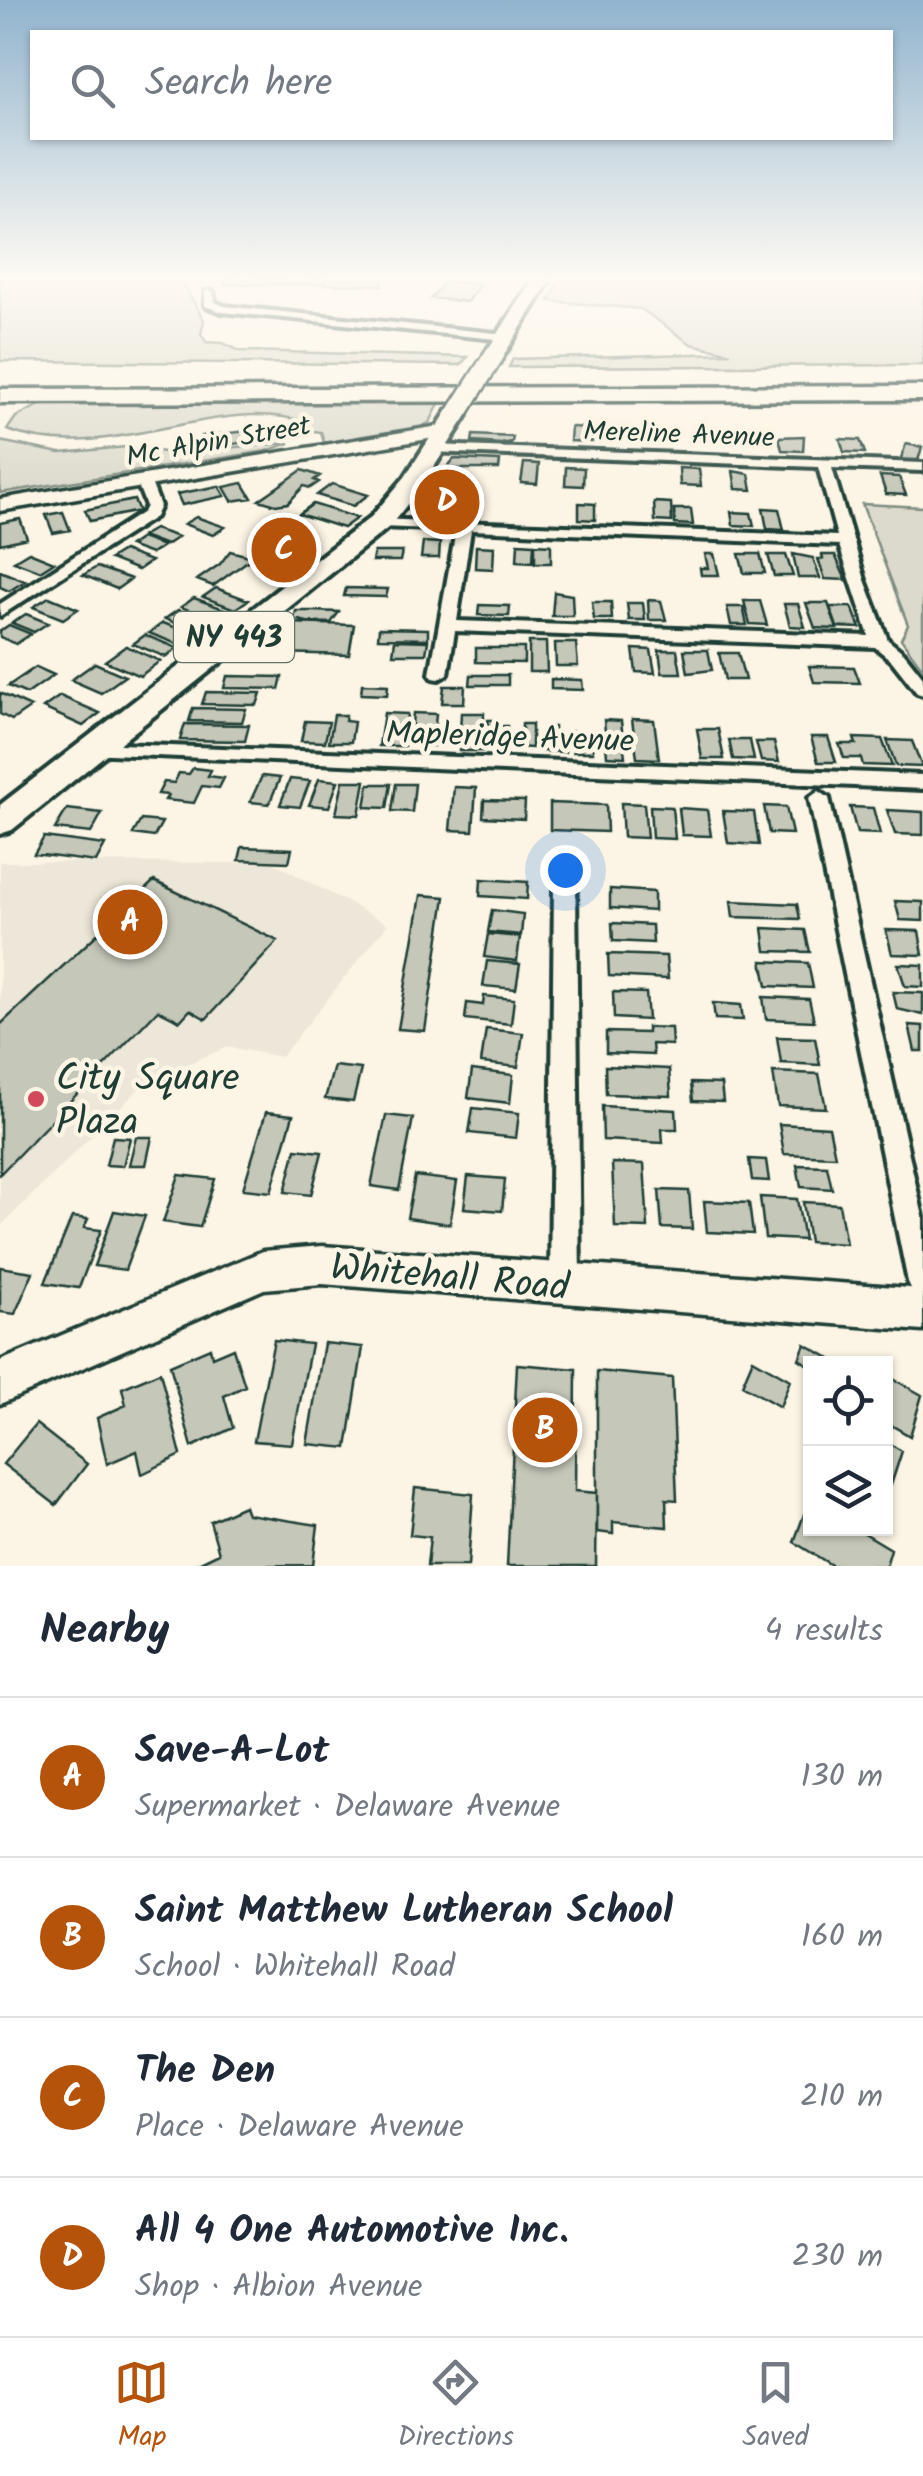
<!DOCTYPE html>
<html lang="en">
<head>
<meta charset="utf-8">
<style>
	:root { --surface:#fff; --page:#f6f6f7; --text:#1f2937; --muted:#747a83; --line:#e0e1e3; --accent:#b45309 }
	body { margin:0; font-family:Kalam,sans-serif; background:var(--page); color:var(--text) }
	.controls { position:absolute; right:30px; bottom:30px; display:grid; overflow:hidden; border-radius:0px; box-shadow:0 2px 8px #0004 }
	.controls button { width:90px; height:90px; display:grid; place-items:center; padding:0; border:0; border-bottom:2px solid var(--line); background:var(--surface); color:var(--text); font:50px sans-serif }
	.you { position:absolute; left:565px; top:870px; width:35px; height:35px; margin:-25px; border:8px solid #fff; border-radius:50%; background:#1a73e8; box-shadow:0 0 0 15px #1a73e833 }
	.badge { display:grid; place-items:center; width:65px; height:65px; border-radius:50%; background:var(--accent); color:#fff; font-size:32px; font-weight:700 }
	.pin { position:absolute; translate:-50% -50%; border:5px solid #fff; box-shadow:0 2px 10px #0006 }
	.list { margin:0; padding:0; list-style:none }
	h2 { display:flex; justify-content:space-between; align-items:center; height:130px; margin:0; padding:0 40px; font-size:42px }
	h2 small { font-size:32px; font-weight:400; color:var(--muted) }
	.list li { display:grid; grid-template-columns:65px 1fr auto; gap:30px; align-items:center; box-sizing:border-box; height:160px; padding:0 40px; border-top:2px solid var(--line) }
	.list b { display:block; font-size:38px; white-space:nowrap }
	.list p { margin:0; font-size:32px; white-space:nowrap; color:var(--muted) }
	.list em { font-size:32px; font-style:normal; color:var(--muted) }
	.icon { flex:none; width:55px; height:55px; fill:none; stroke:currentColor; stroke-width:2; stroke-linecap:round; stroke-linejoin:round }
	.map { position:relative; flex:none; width:923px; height:1566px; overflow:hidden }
	.search { position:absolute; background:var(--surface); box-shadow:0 2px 8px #0004; left:30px; right:30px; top:30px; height:110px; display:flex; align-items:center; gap:25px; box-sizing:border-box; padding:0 35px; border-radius:0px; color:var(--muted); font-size:38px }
	.sheet { height:770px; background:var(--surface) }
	nav { display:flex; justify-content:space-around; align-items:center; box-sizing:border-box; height:140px; border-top:2px solid var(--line); background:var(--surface); font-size:28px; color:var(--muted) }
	nav a { display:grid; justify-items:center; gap:5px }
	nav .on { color:var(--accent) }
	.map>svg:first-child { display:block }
	.built { fill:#ece7d8 }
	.green { fill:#dcdacc; stroke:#7e8c80; stroke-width:2.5 }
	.building { fill:#c5c7b9; stroke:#1f3d34; stroke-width:2.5 }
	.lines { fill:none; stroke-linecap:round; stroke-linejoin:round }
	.street-casing { stroke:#1f3d34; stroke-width:8 }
	.secondary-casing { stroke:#1f3d34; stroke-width:7 }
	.primary-casing { stroke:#1f3d34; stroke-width:8 }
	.highway-casing { stroke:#1f3d34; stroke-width:7 }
	.street { fill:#fcf5e5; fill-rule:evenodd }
	.secondary { fill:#fcf5e5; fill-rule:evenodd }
	.primary { fill:#fcf5e5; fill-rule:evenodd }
	.highway { fill:#fcf5e5; fill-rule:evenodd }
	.primary-bridge-casing { stroke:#1f3d34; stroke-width:24; stroke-linecap:butt }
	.primary-bridge { stroke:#fcf5e5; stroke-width:19 }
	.poi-dot { fill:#d1495b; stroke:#fcf5e5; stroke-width:4 }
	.labels { text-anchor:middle; stroke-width:9; stroke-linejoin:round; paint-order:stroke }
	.far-street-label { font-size:28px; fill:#1f3d34; stroke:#fcf5e5 }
	.shield { fill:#fcf5e5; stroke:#617469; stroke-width:2.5 }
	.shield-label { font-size:30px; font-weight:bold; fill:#1f3d34 }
	.street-label { font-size:32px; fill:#1f3d34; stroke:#fcf5e5 }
	.near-poi-label { font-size:38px; fill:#1f3d34; stroke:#fcf5e5; text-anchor:start }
	.near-street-label { font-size:38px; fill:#1f3d34; stroke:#fcf5e5 }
</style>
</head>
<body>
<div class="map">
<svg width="923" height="1566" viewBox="0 0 923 1566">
	<rect width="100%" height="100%" fill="#fcf5e5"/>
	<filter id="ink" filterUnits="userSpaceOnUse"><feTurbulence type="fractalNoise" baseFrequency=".01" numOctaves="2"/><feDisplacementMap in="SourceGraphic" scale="20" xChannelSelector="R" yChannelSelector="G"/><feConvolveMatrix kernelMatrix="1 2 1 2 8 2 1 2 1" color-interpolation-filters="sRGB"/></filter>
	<g filter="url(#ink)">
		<path class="built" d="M0,862L274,863L388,924L281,1057L228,1047L148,1080L0,1227Z"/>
		<path class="green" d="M0,279H180L204,320L201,334L206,342L223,343L240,351L468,357L460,365L0,361Z
			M561,279H923V365L509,367L513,359L731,353L691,344L641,309L549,301Z
			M441,400L430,422L419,428L324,443L321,432L307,430L305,422C212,393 109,467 7,430L16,417L44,403Z
			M0,441L60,453L126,447L164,452L290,443L266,451L0,493Z
			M862,504L923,507V669L901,639L908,625Z"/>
		<path class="building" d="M227,279H325L324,284H225Z
			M325,279H383L382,285L324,284Z
			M445,281L480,284L467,302L431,298Z
			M571,427L592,428V442L570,441Z
			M277,428L280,439L203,447L201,436Z
			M473,435L513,437L512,442L501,444L472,442Z
			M804,436L803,451L782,450L779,437Z
			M840,439L860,440L865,453L844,452Z
			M906,444L922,447L917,464L900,461Z
			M454,459L500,461L499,469H446Z
			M524,463L539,464L537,484L521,483Z
			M566,467L584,468L583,486L565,485Z
			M679,468L699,469L701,486L680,485Z
			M302,470L320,476L314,480L319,482L310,488L304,486L288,503L276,505L259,500Z
			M733,471L749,474L752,490L736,489Z
			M880,476L899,477L906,495L886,494Z
			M243,483L252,498L232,501L224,487Z
			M332,484L368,495L353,506L317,495Z
			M219,486L225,496L182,505L177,494Z
			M447,486H474L472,499L443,497Z
			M443,497L482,499L479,517L430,515Z
			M134,500L139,511L90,521L85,510Z
			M654,502L671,503L672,522L655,521Z
			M579,503L595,504V520L579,519Z
			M313,504L357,518L343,528L299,514Z
			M763,508L779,509L784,530L767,529Z
			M674,509H691L693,525L675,524Z
			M63,512L70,530L53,533L46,515Z
			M731,512L751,513L754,526L733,525Z
			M196,517L225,527L213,535L184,524Z
			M20,519L27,538L0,544V523Z
			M154,529L178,537L166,545L142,536Z
			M268,537L314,552L300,563L254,548Z
			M141,538L163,546L151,554L129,546Z
			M423,542L440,543L439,558H421Z
			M518,543L534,544L533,562L517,561Z
			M535,544L551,545V563H535Z
			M476,546L494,547L493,569L475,568Z
			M123,551L151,561L138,570L110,559Z
			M230,551L253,557L213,586L197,580L220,564Z
			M29,552L54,562L40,571L14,561Z
			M374,552H402L400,561H372Z
			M705,554H714L719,575H701L700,568H708Z
			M739,554H760L765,573H744Z
			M793,554L813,558L820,578H798Z
			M768,555H786L793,576H774Z
			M822,555H835L846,580L825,579L818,559H823Z
			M97,567L131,579L117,589L83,575Z
			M0,571L25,581L9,591L0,587Z
			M216,588L248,600L235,609L203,597Z
			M346,588L388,589L386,597L344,596Z
			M554,592L572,595L573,616H552Z
			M49,597L78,609L63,619L33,607Z
			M194,598L232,612L219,622L181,607Z
			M648,600L661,601L666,620H649Z
			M744,601H760L767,625L750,624Z
			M592,602H611L612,619H594Z
			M627,603H643L645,620H629Z
			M806,603H828L837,629L815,628Z
			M784,604H798L805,627L790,626Z
			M479,605L510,606L509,616L478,615Z
			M727,607H743L747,625H731Z
			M830,607H852L860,628L837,627Z
			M178,610L216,625L203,634L165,619Z
			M296,611H312L339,612L331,623L307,622L294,619Z
			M26,614L48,623L34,632L12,623Z
			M163,623L196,635L182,646L149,633Z
			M289,623L354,625L349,655L281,653Z
			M9,625L31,634L16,644L0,637V631Z
			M379,628L428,629V639L378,638Z
			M145,635L177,648L166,657L133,644Z
			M395,640L428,641L426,654H393Z
			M529,642H546L547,672H529Z
			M555,643H576L578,666H556Z
			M126,646L160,661L140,676L105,661Z
			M476,648H524V663L476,662Z
			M633,649L651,650L655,673L636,672Z
			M659,650H677L681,673H662Z
			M684,650H708L712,670L688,673Z
			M719,653H738L745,680H725Z
			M95,663L125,676L101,693L71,680Z
			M809,666L854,667L860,683L814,682Z
			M36,667L54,675L27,694L8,686Z
			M471,675H508V685H470Z
			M227,676L282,677L279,689L224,688Z
			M551,679L582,680L583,690L551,689Z
			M362,684L388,685L387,695L361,694Z
			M444,686H465L464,703H442Z
			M206,692L261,693L257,705L202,704Z
			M0,693L31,707L12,720L0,714Z
			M60,696L100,713L83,726L43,708Z
			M193,708L246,709L242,722L189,721Z
			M384,713L407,714L404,746H379Z
			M413,713L436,714L433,746L410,745Z
			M461,713H484L483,751H459Z
			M334,715H346L345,721L354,722L351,742H329Z
			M632,719L654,720L659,759L637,758Z
			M488,720H497V726H507V749H487Z
			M604,720L621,721L625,757L607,756Z
			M305,721L329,722L325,742L301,741Z
			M185,724L249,725L245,741L180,740Z
			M522,724H532V748L515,747V732H522Z
			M545,727H554V734H564L565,752L542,751Z
			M697,729H718L724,759H702Z
			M572,731L592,732L593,752H573Z
			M811,737H828L836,762H818Z
			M854,738L882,739L892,766L863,765L861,758H844L839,744H856Z
			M729,740H750L754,760L733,759Z
			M887,740L912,741L922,767L896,766Z
			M756,742H774L779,762L761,761Z
			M193,768L211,770L208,776L224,778L219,788L202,786L194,803L165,800L168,795L158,794L164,782L174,783L179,773L189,774Z
			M262,776L280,778L269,804L250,802Z
			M290,779L310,781L300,807L280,805Z
			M319,779L338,781L329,807L309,805Z
			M343,781H365L359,815L336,814Z
			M369,784H391L387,808L365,807Z
			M396,784H415L412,812L392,811Z
			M454,787L476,788L473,831L450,830Z
			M484,800L525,801L524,819L483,817Z
			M550,803L606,805L607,832L550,830Z
			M621,803L644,804L647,838L623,837Z
			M650,806L672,807L675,839L652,838Z
			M764,806L786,807L792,834L769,833Z
			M850,807L873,808L880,834L857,833Z
			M679,808L707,810L711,836L682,835Z
			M67,809L102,813L91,833L55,829Z
			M887,810L923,812V835L895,834Z
			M723,811L754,812L759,845L728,843Z
			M141,820L162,822L154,837L133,834Z
			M44,837L105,845L96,862L34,854Z
			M242,847L292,849L289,862L239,860Z
			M481,879L528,882L527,899L480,896Z
			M154,881L278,941L206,1019L190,1010L180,1021L158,1010L0,1174V1025Z
			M610,889L654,892V911L610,908Z
			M421,895L445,897L425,1031L398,1029Z
			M731,901L797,904L800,919L733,917Z
			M895,901L923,902V921L900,920Z
			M492,910L523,914L521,935L488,932Z
			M612,923L652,925L653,943L613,941Z
			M763,928L805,930L810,952L766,951Z
			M886,930L919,931L923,955L892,954Z
			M488,934L520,937L517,961L484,957Z
			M608,954L666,956L668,979L609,976Z
			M487,961L520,964L516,989L483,986Z
			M762,961L808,963L813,988L767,986Z
			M898,964L923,965V987L905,986Z
			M613,992L646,993L648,1020L614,1018Z
			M893,992L923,993V1015L897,1009Z
			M484,996L514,999L511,1024L465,1019L467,1003L483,1005Z
			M763,997L809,999L814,1021L766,1019Z
			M713,1003L741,1005L743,1020L715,1019Z
			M909,1025L923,1026V1051H915Z
			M647,1027L671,1028L672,1045L652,1044L653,1055L606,1053V1032L647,1033Z
			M486,1029L523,1033L518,1067L481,1063Z
			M777,1037L815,1038L820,1065L781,1063Z
			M334,1066L361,1069L353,1102L325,1099Z
			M605,1066L669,1069L671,1096L606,1094Z
			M472,1070L513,1075L510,1103L468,1098Z
			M773,1072L819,1074L826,1108L778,1106Z
			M691,1083L721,1084L723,1102L693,1101Z
			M602,1106L676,1110L677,1129H662L663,1143L603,1140Z
			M473,1108L519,1113L516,1138L469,1133Z
			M266,1112L293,1115L271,1192L243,1189Z
			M386,1115L413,1118L399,1190L371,1186Z
			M779,1124L829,1127L835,1156L784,1154Z
			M113,1137L130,1138L123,1166L106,1165Z
			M136,1137H152L146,1165H129Z
			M296,1149L322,1152L311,1195L285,1192Z
			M749,1159L766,1160L769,1181L752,1180Z
			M612,1163L644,1164L648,1228L615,1227Z
			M797,1165L827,1166L832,1189L801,1187Z
			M179,1175L215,1179L200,1227L163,1222Z
			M415,1176L457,1181L450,1224L407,1218Z
			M468,1176L505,1179L502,1211L464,1208Z
			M659,1190L689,1191L692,1229L662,1228Z
			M760,1197L797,1199L804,1240L765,1238Z
			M704,1201L749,1203L753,1234L707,1232Z
			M803,1202L839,1204L846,1244L809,1242Z
			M114,1211L145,1216L125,1270L94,1266Z
			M72,1217L88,1219L84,1228L101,1230L79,1288L45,1283Z
			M0,1267L33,1272L15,1314L0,1312Z
			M274,1340L311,1344L292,1444L254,1441Z
			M324,1343L363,1347L347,1448L307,1444Z
			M805,1344L831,1359L829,1364L810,1366L799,1359Z
			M210,1348L212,1357L233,1348L245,1386L224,1396L233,1428L192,1447L170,1365Z
			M753,1359L790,1380L780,1407L742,1385Z
			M517,1364L576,1369L575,1491L597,1493L596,1566H507Z
			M597,1371L672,1378L677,1500L666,1499L667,1527L613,1522V1534L597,1532Z
			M160,1372L181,1455L142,1474L137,1451L107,1464L97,1418L126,1405L122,1388Z
			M886,1375L922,1395L910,1436L886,1422Z
			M36,1424L87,1464L56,1505L3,1464Z
			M886,1442L902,1451L891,1485L886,1482Z
			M415,1488L473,1494L468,1566H427L430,1537L410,1535Z
			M809,1501L810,1528H856L891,1549L886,1566H833L794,1542Z
			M244,1506L247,1514L318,1525L313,1565L192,1566L219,1553L210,1521Z"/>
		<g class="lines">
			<g class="street-casing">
				<path id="street" d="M205,291H213L215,302L224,306L506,334L512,337L506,340L222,312L205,306Z
					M434,445L923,463V471L832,468L865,580L888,640L904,653L923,677V695L917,693L892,661L875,647L455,631L448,674L439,679L433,678L430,674L456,530L380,527L372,522L375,519L837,536L818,467L429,452V446ZM471,530L839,545L869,636L457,621Z
					M143,476L150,480L160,506L155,517L0,616V604L143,512L146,506L136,480Z
					M94,743L923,775V789L87,753L84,749L87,745Z
					M819,791L829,798L923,1217V1296L913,1292L908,1282L809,798Z
					M565,880L573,882L576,888L580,1286L575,1296L565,1300L555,1296L550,1286L554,888L557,882Z"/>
			</g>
			<g class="secondary-casing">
				<path id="secondary" d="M445,425L454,431L452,435L0,511V499Z
					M322,1246L923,1289V1331L322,1284L264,1289L0,1404V1361L263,1251Z"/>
			</g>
			<g class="primary-casing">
				<path id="primary" d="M533,279H551L502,358H488L485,354Z
					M456,409L467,415L422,486L389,527L12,830L0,834V805L371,517L405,477L448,410Z"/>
			</g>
			<g class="highway-casing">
				<path id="highway" d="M923,386V400L0,403V389Z"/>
			</g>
			<use href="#street" class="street"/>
			<use href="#secondary" class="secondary"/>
			<use href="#primary" class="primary"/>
			<use href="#highway" class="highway"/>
			<g class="primary-bridge-casing">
				<path id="primary-bridge" d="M456,415L495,354"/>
			</g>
			<use href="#primary-bridge" class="primary-bridge"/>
		</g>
	</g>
	<linearGradient id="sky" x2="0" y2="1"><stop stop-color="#91b4ce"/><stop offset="0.56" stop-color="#fefaf3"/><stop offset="1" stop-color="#fefaf3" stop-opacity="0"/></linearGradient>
	<rect width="923" height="498" fill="url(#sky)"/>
	<circle class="poi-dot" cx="36" cy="1099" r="10"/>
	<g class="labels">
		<g class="far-street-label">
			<text transform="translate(679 433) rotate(2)" y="10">Mereline Avenue</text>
			<text transform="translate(218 440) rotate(-10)" y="10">Mc Alpin Street</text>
		</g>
		<rect class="shield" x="174" y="612" width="120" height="50" rx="8"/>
		<g class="shield-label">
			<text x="234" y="647">NY 443</text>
		</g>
		<g class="street-label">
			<text transform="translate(510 736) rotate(2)" y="11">Mapleridge Avenue</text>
		</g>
		<g class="near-poi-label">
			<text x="56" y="1090">City Square<tspan x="56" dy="44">Plaza</tspan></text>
		</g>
		<g class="near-street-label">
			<text transform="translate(450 1276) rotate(5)" y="13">Whitehall Road</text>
		</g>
	</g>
</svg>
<div class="controls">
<button><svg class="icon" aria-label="locate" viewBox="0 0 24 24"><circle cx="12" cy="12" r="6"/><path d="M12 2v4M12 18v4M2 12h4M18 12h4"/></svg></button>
<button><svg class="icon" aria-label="layers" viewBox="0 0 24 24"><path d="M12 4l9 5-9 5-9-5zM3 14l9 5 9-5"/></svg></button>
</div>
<div class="you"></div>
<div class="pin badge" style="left:130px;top:922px">A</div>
<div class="pin badge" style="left:545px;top:1430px">B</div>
<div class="pin badge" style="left:284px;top:550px">C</div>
<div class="pin badge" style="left:447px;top:502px">D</div>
<div class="search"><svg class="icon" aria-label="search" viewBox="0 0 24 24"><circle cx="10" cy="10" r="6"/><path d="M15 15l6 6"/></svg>Search here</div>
</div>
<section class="sheet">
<h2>Nearby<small>4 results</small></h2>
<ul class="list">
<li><span class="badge">A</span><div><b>Save-A-Lot</b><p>Supermarket · Delaware Avenue</p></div><em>130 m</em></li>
<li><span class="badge">B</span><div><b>Saint Matthew Lutheran School</b><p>School · Whitehall Road</p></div><em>160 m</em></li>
<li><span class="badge">C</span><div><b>The Den</b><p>Place · Delaware Avenue</p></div><em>210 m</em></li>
<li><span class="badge">D</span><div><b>All 4 One Automotive Inc.</b><p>Shop · Albion Avenue</p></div><em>230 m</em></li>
</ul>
</section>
<nav>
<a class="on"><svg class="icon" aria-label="map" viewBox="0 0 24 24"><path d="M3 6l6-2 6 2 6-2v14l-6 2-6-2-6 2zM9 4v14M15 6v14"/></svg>Map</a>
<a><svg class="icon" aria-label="directions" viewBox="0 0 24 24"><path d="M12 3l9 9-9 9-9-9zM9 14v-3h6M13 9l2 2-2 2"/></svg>Directions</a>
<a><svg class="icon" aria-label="saved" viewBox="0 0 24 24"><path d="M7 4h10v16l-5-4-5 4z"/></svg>Saved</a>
</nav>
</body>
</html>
